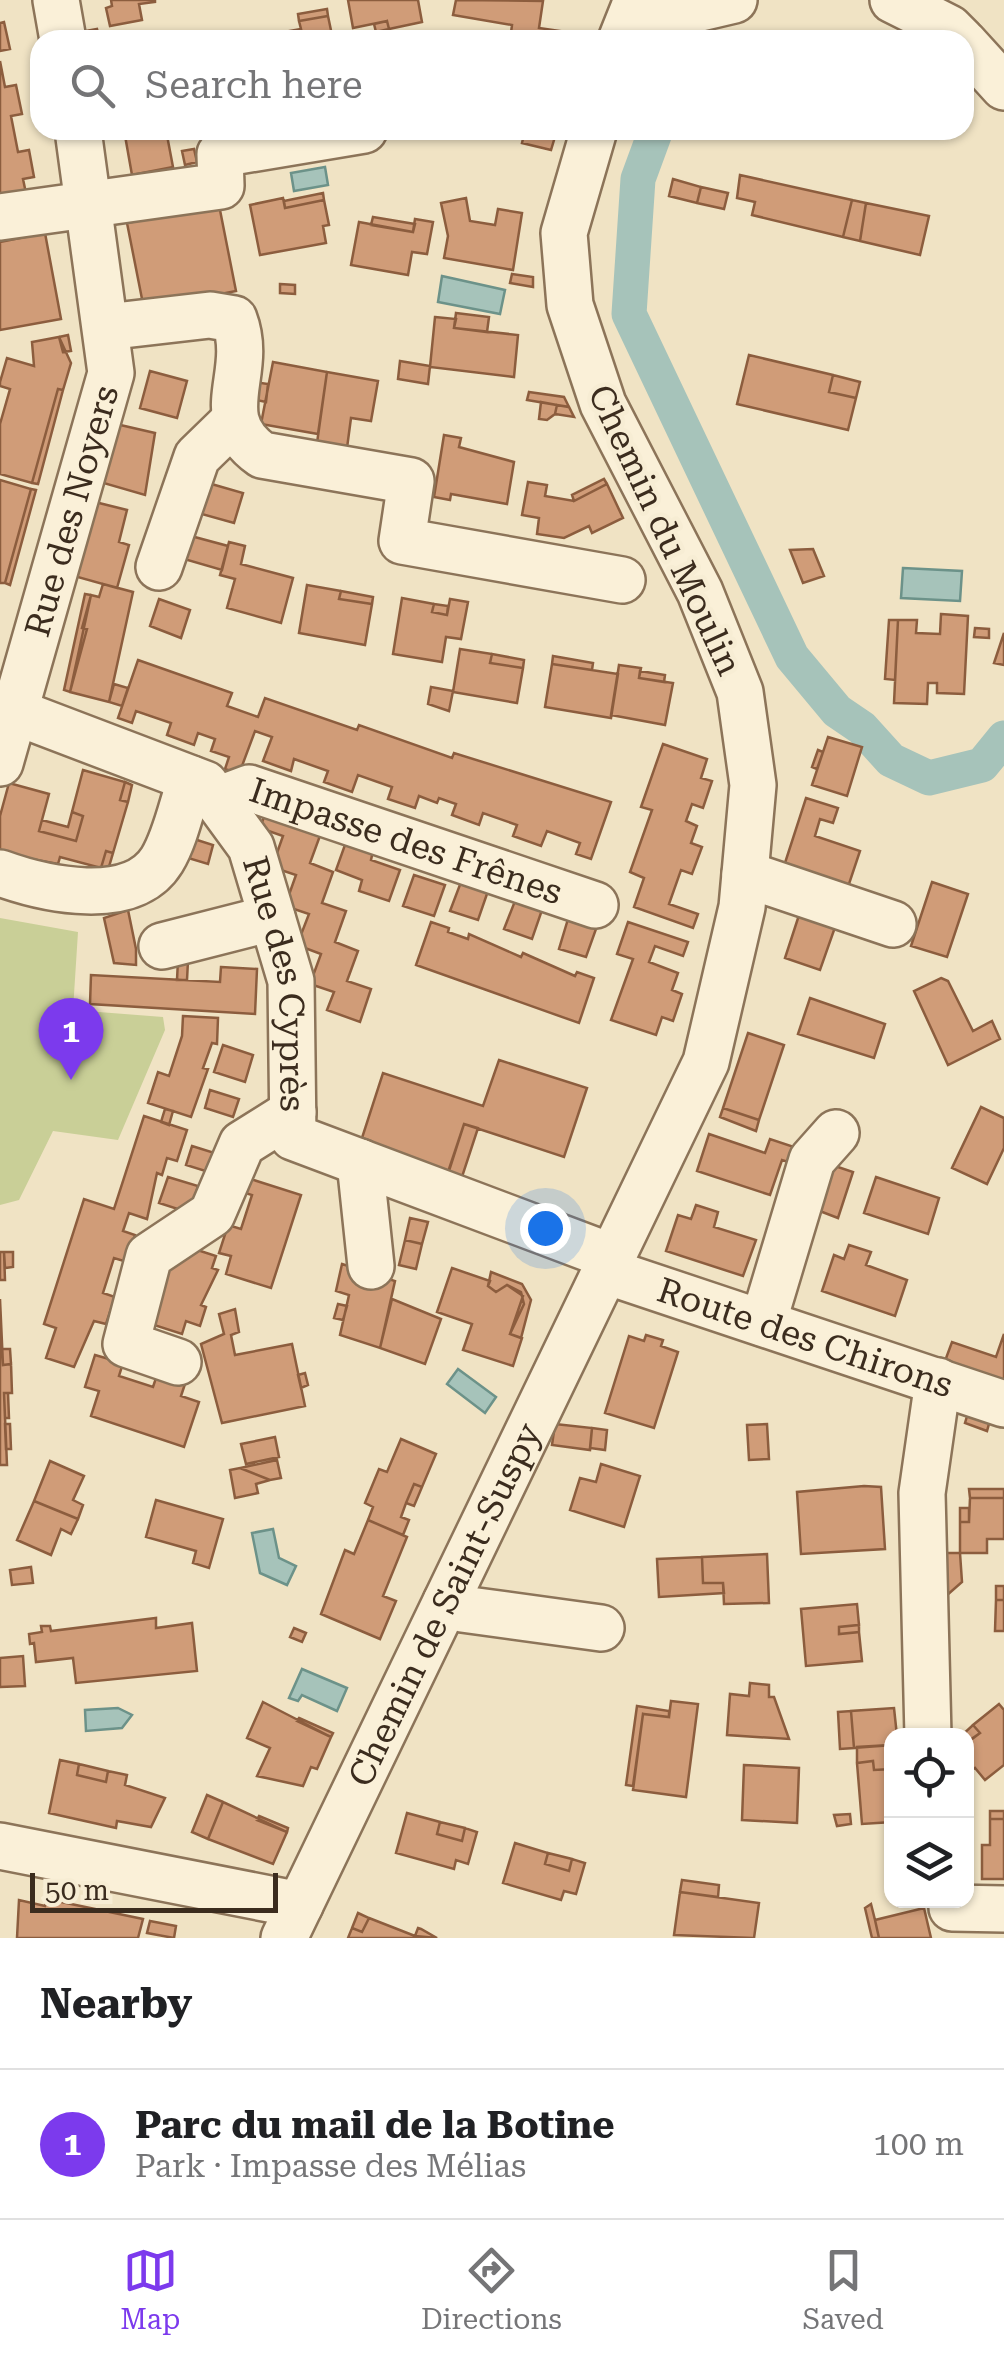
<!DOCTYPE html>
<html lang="en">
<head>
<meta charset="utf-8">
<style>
	:root { --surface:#fff; --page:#f6f6f6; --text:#202124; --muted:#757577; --line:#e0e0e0; --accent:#7c3aed }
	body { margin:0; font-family:"Roboto Serif",serif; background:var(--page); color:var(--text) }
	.controls { position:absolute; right:30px; bottom:30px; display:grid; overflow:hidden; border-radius:20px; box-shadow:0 2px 8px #0004 }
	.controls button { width:90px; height:90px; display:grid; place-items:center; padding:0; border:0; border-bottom:2px solid var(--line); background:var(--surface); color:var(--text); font:50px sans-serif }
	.scale { position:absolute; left:30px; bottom:25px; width:248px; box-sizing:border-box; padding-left:10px; border:5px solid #3b2c1e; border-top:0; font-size:28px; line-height:35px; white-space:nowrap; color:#3b2c1e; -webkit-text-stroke:8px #f7edd4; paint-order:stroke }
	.you { position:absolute; left:545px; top:1228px; width:35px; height:35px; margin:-25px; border:8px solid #fff; border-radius:50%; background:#1a73e8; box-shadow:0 0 0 15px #1a73e833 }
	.badge { display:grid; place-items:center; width:65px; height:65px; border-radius:50%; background:var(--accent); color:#fff; font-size:32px; font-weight:700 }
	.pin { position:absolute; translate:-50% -82px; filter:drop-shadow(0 2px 5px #0008) }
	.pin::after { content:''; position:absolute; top:52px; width:35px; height:30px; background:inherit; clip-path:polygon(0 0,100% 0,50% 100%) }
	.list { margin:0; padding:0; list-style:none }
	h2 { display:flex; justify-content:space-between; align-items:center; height:130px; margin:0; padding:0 40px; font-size:42px }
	h2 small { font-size:32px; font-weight:400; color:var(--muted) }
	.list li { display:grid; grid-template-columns:65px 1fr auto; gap:30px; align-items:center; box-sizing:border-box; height:150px; padding:0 40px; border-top:2px solid var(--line) }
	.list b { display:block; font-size:38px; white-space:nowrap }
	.list p { margin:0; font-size:32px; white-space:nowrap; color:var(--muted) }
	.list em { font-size:32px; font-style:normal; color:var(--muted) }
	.icon { flex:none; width:55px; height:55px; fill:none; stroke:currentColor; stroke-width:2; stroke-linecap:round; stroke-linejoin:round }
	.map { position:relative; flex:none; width:1004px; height:1938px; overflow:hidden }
	.search { position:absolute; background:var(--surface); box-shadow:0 2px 8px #0004; left:30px; right:30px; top:30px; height:110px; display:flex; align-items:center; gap:25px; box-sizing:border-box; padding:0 35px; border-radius:30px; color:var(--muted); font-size:38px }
	.sheet { height:280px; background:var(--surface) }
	nav { display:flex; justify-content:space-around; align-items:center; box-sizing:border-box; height:140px; border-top:2px solid var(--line); background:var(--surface); font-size:28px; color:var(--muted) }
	nav a { display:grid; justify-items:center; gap:5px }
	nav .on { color:var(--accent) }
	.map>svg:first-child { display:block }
	.green { fill:#c9cf97 }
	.water { fill:#a6c3ba; stroke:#6c9289; stroke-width:2.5 }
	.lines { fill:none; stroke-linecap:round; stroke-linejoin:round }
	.canal { stroke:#a6c3ba; stroke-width:35 }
	.building { fill:#d09c78; stroke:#8c5d3e; stroke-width:2.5 }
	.minor-casing { stroke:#8c7459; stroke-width:50 }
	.minor { stroke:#faf0d8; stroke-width:45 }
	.labels { text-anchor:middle; stroke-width:9; stroke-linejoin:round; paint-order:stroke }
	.street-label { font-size:35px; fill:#3b2c1e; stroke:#f7edd4 }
</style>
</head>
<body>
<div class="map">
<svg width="1004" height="1938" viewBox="0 0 1004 1938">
	<rect width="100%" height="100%" fill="#f0e3c4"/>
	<path class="green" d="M0,918L78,932L73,1010L163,1017L165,1030L118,1140L53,1131L19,1200L0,1205Z"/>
	<path class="water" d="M325,167L328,185L294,191L291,173Z
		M442,276L505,290L500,314L438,302Z
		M903,568L962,571L960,601L901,598Z
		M458,1369L496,1397L485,1413L447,1384Z
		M273,1529L279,1558L296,1566L287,1585L260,1573L252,1533Z
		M302,1669L347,1688L337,1711L302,1695L298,1701L289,1698Z
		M118,1708L132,1715L122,1728L86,1731L85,1710Z"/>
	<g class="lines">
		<path class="canal" d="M656,130L638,179L629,314L792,657L837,711L862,728L891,760L929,778L982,765L1004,738"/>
	</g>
	<path class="building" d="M111,0H155V2L139,4L142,20L110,26L106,8L112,6Z
		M348,0H418L422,22L389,29L387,21L353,28Z
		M456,0L543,1L539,28L560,31L558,40H510L512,25L453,15Z
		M327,9L328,16L299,21L298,14Z
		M328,16L333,40H268L267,35L301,29L299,21Z
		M387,21L389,29L376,32L374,24Z
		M4,22L10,49L0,51V23Z
		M97,29L100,40H88L86,31Z
		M159,32L161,40H113Z
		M0,61L5,87L16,85L22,114L11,116L18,152L29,150L34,177L23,179L27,198L0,203Z
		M124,130H166L173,167L132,175Z
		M525,130H557L551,150L522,143Z
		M194,149L197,162L185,165L182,151Z
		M740,175L852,200L843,237L752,215L755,202L737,198Z
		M673,179L701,187L697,203L669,196Z
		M701,187L728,193L724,209L697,203Z
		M323,193L324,200L285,208L284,201Z
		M283,198L285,208L324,200L329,225L323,226L326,243L260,255L250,205Z
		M466,198L470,221L495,225L498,209L522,213L513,270L444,258L448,236L441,203Z
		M852,200L866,203L860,241L843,237Z
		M866,203L929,216L920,255L860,241Z
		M219,205L236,291L144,309L127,223Z
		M373,217L415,224L413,232L371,225Z
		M415,219L433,222L427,254L412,252L408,275L351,265L359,222L413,232Z
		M45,233L61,319L0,330V242Z
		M512,274L533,277V287L510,283Z
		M280,284L295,285V294L280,293Z
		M456,313L489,317L487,332L454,328Z
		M435,317L456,319L454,328L518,335L514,377L430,367Z
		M68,335L71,351L63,352L59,337Z
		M59,337L71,363L63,390L58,389L32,483L0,474V424L10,389L0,386V382L7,358L34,366L32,342Z
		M749,355L833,375L829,392L856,398L848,430L737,404Z
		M400,361L430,366L428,384L398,379Z
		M273,362L327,372L318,434L261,424Z
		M150,371L187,381L177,418L140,408Z
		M327,372L378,381L371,421L351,418L347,448L317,443Z
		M833,375L860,382L856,398L829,392Z
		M254,382L268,384L266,402L252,399Z
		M58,389L63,390L38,484L32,483Z
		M529,392L564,397L569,407L527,400Z
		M541,402L557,405L555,414L547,420L539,419Z
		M557,405L569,407L574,417L555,414Z
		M116,424L155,433L145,495L100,482Z
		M444,435L461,438L459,447L514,462L507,504L451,494L450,500L434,497Z
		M604,479L607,484L574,501L572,495Z
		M0,480L31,489L5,583H0Z
		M528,482L547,485L545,496L574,501L607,484L623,518L592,533L589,526L564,538L537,534L539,518L522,515Z
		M208,483L243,493L234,523L198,513Z
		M31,489L36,490L10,585L5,583Z
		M95,502L127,510L119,542L129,545L117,588L74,576Z
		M191,536L228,546L222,570L184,559Z
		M229,542L245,546L241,564L293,578L281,623L227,608L235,579L220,575Z
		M813,549L824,576L803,583L790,550Z
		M103,584L133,592L109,702L70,692L91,595L99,597Z
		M307,585L341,591L339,599L372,604L365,645L299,633Z
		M341,591L373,597L372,604L339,599Z
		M85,594L91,595L82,628L87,629L70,692L64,690Z
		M402,598L434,604L432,612L447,615L450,599L468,602L461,639L446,637L442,662L393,654Z
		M159,599L190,610L181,638L150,626Z
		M434,604L448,606L447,615L432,612Z
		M941,614L968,616L964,694L937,693V683H928L927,704L894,703L898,620H917L916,633L940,634Z
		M889,620H898L895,680L885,679Z
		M975,628L989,629V638L974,637Z
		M1004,633V665L994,663Z
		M460,649L492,654L490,663L523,668L517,703L453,692Z
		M492,654L524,660L523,668L490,663Z
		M553,656L593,663L592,670L552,664Z
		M138,660L232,693L227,706L258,717L265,698L357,730L359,725L452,758L454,753L611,802L591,859L576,854L580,843L547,831L541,846L513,836L517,825L483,813L479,825L452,815L456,804L439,798L437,803L419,796L415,808L388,799L392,787L358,775L352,792L324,782L328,771L294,759L291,771L263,761L272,737L255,731L239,774L225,769L229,757L211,751L215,739L198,733L194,745L167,735L171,723L136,711L132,723L118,718Z
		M552,664L618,674L611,718L545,707Z
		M619,665L641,668L639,678L673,683L665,725L611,715Z
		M640,671L665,675L664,682L639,678Z
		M114,684L128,688L122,706L109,702Z
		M431,687L453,691L449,711L428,704Z
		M828,737L862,747L847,796L812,785Z
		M663,744L707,759L701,778L712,781L703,808L692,804L686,821L697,826L691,843L702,847L692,874L681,870L669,904L698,914L693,928L634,907L644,878L630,872L652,810L641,807Z
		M818,750L823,752L817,769L812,767Z
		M83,770L125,782L120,800L128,802L113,853L106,851L101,868L60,857L58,864L0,853V816L9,783L49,794L39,831L76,841L83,816L72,812Z
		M125,782L132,785L128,802L120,800Z
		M806,798L838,808L833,823L820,819L815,836L860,851L848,887L784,866Z
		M72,812L83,816L76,841L39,831L42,820L68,827Z
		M265,814L321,833L310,863L333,872L322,903L346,911L335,942L358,951L347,981L371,989L360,1022L327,1010L334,992L310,984L321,954L297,945L309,914L285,906L296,875L272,867L283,836L260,828Z
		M194,839L213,845L208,864L188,858Z
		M346,842L373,851L371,860L400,870L389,901L359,891L362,880L336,870Z
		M106,851L113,853L108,870L101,868Z
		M414,875L445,885L434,916L403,906Z
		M461,882L488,891L478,920L450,911Z
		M932,882L968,894L947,957L911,946Z
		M515,901L542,910L532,939L504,929Z
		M801,909L839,916L820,970L785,958Z
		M128,910L136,949V965L114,963L104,918Z
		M568,919L596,929L586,957L559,949Z
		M431,922L449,928L448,932L468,939L469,934L521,957L523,953L575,976L577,972L594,978L579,1023L416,965Z
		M628,922L688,942L683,956L655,946L649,962L678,973L672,990L682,994L673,1021L662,1017L656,1035L611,1020L633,959L617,954Z
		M178,960L188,961L187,980H177Z
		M221,967L257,969L255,1014L90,1004L91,975L220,982Z
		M941,978L948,981L973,1031L992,1021L1000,1039L948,1065L914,991Z
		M810,998L885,1024L874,1058L798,1034Z
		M183,1016L218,1018L217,1044L212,1043L203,1068L208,1069L191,1117L148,1103L158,1072L169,1076L182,1036Z
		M748,1033L784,1045L759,1120L723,1108Z
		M223,1045L253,1055L245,1082L214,1072Z
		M499,1060L587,1088L564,1157L464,1124L449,1171L361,1141L383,1073L483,1106Z
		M210,1090L239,1099L233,1117L205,1108Z
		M981,1107L1004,1118V1148L987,1184L952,1168Z
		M723,1108L759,1120L756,1131L720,1117Z
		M165,1109L173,1111L169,1125L161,1122Z
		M144,1116L187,1130L177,1161L167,1158L162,1175L157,1173L147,1219L129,1213L123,1231L135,1235L127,1262L114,1258L103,1293L115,1297L106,1324L94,1321L74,1367L46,1358L56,1328L44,1324L84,1199L114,1209Z
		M464,1124L478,1128L461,1180L447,1175Z
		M709,1134L765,1153L770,1139L800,1149L795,1164L782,1160L770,1195L697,1171Z
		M192,1146L221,1155L215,1174L186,1165Z
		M832,1165L853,1172L838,1218L817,1210Z
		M168,1177L198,1186L190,1213L159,1203Z
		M244,1177L301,1195L271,1288L226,1274L231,1256L219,1253L228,1225L241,1229L252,1195L239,1191Z
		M876,1177L939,1198L928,1234L864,1213Z
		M696,1205L718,1212L714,1227L756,1240L743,1276L666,1251L678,1215L691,1219Z
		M410,1218L428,1222L422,1244L405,1240Z
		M405,1240L422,1244L416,1269L399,1265Z
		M849,1245L871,1252L866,1265L907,1280L895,1316L822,1291L834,1255L844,1259Z
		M185,1246L216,1256L212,1268L218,1270L201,1305L206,1307L200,1326L186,1321L182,1334L151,1324L173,1256Z
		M0,1252H4L5,1280H0Z
		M4,1252H13V1267L5,1268Z
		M342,1264L395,1281L380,1348L340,1335L349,1295L336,1291Z
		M452,1268L490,1281L488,1286L496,1292L507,1285L521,1292L524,1304L510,1334L522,1338L513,1366L463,1350L472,1324L437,1312Z
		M491,1272L522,1284L531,1300L521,1338L510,1334L523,1296L507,1285L496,1292L488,1286Z
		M0,1299L3,1365L11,1364L12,1393H4L7,1465H0Z
		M392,1299L441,1319L425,1364L380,1348Z
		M338,1304L347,1306L343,1320L334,1318Z
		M235,1309L239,1332L231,1335L235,1355L292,1344L305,1406L222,1423L201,1344L224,1334L219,1314Z
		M1004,1334V1381L945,1361L952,1342L996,1357Z
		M646,1335L663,1340L661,1346L678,1352L654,1428L605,1413L629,1336L644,1341Z
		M2,1349H10L11,1364L3,1365Z
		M95,1355L123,1363L119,1376L153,1387L157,1375L185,1384L181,1396L199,1402L184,1447L91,1416L99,1391L85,1387Z
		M305,1373L308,1385L301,1388L298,1375Z
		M4,1393H8L9,1418H5Z
		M968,1413L990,1420L987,1431L965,1423Z
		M5,1424H10L11,1449H6Z
		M555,1424L592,1428L590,1450L552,1445Z
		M767,1424L769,1459L749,1460L747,1425Z
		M592,1428L607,1430L605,1450L590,1448Z
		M275,1437L279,1457L246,1464L241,1444Z
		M401,1439L436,1454L422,1487L414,1484L406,1503L401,1517L409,1520L403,1535L368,1520L373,1507L365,1503L379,1469L387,1472Z
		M277,1460L281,1478L270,1480L240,1468Z
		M50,1461L84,1476L73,1500L83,1505L78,1519L34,1501Z
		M601,1464L640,1476L624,1527L570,1510L580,1478L596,1482Z
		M240,1468L270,1480L256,1484L258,1493L235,1498L230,1470Z
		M414,1484L422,1487L414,1506L406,1503Z
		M864,1486L881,1487L885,1549L801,1554L797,1492Z
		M969,1489H1004V1498H970Z
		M970,1498H1004V1539H987V1553H960V1522H969Z
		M156,1500L223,1519L209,1568L193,1563L196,1551L146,1537Z
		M34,1501L78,1519L71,1534L61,1529L51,1555L17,1540Z
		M960,1508H969V1522H960Z
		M368,1520L407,1537L383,1596L396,1601L380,1639L321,1614L345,1550L354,1554Z
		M939,1553H960L962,1582L946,1596Z
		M767,1554L769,1603L724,1604L723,1583H703L702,1557Z
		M702,1557L703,1583H723L724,1593L659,1597L657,1559Z
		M31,1567L33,1583L12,1585L10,1570Z
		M996,1586H1004V1600H996Z
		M996,1600H1004V1631H995Z
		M857,1604L859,1625L839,1627V1634L859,1632L862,1661L806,1666L801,1609Z
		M156,1618V1628L192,1623L197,1671L76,1683L73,1658L36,1662L34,1643L30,1644L29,1634L42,1632L41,1626H50L51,1631Z
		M859,1625V1632L839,1634V1627Z
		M294,1628L306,1633L302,1642L290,1637Z
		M23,1656L25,1686L0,1687V1658Z
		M750,1683L769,1685V1697H774L789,1739L727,1735L730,1694L749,1696Z
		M671,1701L698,1704L686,1797L633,1790L643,1714L669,1717Z
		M263,1702L331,1737L317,1769L311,1767L303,1786L257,1776L270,1748L247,1738Z
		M999,1704L1004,1710V1765L985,1780L975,1768L966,1774V1743L980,1733L973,1725Z
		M637,1706L669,1711V1717L643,1714L633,1786L626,1785Z
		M894,1708L897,1736H892V1745L854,1748L851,1711Z
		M851,1711L854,1748L840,1749L838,1712Z
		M299,1718L333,1733L331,1737L297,1721Z
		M973,1725L980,1733L968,1742L962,1735Z
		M889,1745L892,1769L874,1770L873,1761L857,1763V1747Z
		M60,1760L79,1764L77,1775L106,1782L108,1771L127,1775L125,1785L165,1798L151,1827L117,1821L116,1828L49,1813Z
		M873,1761L874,1770L892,1769V1822L862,1824L857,1763Z
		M79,1764L108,1771L106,1782L77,1775Z
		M744,1765L799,1768L797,1823L742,1820Z
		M207,1795L223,1802L208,1839L192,1832Z
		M223,1802L287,1832L273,1864L208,1839Z
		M990,1811H1004V1819H990Z
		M407,1813L440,1822L437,1834L462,1841L465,1828L477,1832L468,1864L456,1860L454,1869L396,1853Z
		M850,1814L851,1824L837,1826L834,1815Z
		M259,1816L288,1828L287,1832L257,1820Z
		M990,1819H1004V1879H982V1845H990Z
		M440,1822L465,1828L462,1841L437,1834Z
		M515,1843L548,1853L545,1864L569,1871L572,1859L585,1863L576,1894L564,1891L561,1900L503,1883Z
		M548,1853L572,1859L569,1871L545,1864Z
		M682,1880L719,1885L718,1897L680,1892Z
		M680,1892L759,1903L754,1938L674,1935Z
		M47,1899L143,1919L138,1938H17L19,1900L45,1906Z
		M871,1904L875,1920L879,1938H872L865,1908Z
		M924,1908L931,1938H879L875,1920Z
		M358,1913L369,1918L362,1932L352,1928Z
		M369,1918L415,1936L420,1938H348L352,1928L362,1932Z
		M150,1921L176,1926L174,1938L147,1933Z
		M418,1928L421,1929L437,1938L415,1936Z"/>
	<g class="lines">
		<g class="minor-casing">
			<g id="minor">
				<path d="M56,0L63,40"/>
				<path d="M893,0L949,28L961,40"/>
				<path d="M621,40L633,10L700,8L734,0"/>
				<path d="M964,43L1004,87"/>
				<path d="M0,217L221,186L220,154L364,130"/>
				<path d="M106,327L210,315L234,319C255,374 207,416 262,455L411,481L402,541L622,580"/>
				<path d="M159,567L197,457L234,421"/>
				<path id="s1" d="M0,706L205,784L251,847L291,981L293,1137L612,1257"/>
				<path id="s2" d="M0,763L111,373L78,130"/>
				<path id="s3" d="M217,800L249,788L595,905"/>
				<path d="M0,873C44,889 132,909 162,860C176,837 182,804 191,779"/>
				<path d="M745,874L893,924"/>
				<path d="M162,946L272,918"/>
				<path d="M360,1162L371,1266"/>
				<path id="s4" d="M606,1271L1004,1404"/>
				<path d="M763,1323L812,1160L836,1133"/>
				<path d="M178,1362L126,1344L149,1256L212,1214L242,1144L293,1112"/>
				<path d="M446,1602L462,1609L601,1628"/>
				<path d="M928,1736L922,1493L938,1381"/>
				<path d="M0,1846L300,1905"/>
				<path d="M952,1908L1004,1909"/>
				<path id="s5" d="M284,1938L706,1062L742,907L753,785L740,692L700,592L603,404L570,305L564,233L594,130"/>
			</g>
		</g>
		<use href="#minor" class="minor"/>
	</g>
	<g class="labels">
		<g class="street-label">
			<text dy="12" stroke="none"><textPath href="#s2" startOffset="262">Rue des Noyers</textPath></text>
			<text transform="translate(665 530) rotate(65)" y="12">Chemin du Moulin</text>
			<text dy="12" stroke="none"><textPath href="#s3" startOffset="200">Impasse des Frênes</textPath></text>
			<text dy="12" stroke="none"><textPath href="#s1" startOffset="438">Rue des Cyprès</textPath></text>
			<text dy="12" stroke="none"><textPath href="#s4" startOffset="210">Route des Chirons</textPath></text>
			<text dy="12" stroke="none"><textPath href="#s5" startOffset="370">Chemin de Saint-Suspy</textPath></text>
		</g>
	</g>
</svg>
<div class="controls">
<button><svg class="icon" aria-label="locate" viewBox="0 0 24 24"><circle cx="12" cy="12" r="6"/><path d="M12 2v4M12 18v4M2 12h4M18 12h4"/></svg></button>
<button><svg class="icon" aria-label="layers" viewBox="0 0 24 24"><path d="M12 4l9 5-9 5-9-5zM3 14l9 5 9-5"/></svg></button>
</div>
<div class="scale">50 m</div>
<div class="you"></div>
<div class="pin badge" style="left:71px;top:1080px">1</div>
<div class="search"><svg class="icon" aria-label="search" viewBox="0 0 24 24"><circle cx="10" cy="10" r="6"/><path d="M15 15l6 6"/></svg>Search here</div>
</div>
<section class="sheet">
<h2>Nearby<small></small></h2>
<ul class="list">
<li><span class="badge">1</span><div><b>Parc du mail de la Botine</b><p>Park · Impasse des Mélias</p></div><em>100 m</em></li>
</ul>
</section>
<nav>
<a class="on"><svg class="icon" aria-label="map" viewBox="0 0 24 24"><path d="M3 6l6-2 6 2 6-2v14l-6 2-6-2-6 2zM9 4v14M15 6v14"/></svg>Map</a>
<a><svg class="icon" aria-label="directions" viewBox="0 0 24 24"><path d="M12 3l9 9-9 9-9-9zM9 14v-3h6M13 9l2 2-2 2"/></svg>Directions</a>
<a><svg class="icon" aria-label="saved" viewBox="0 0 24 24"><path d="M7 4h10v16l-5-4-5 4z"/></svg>Saved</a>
</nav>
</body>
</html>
